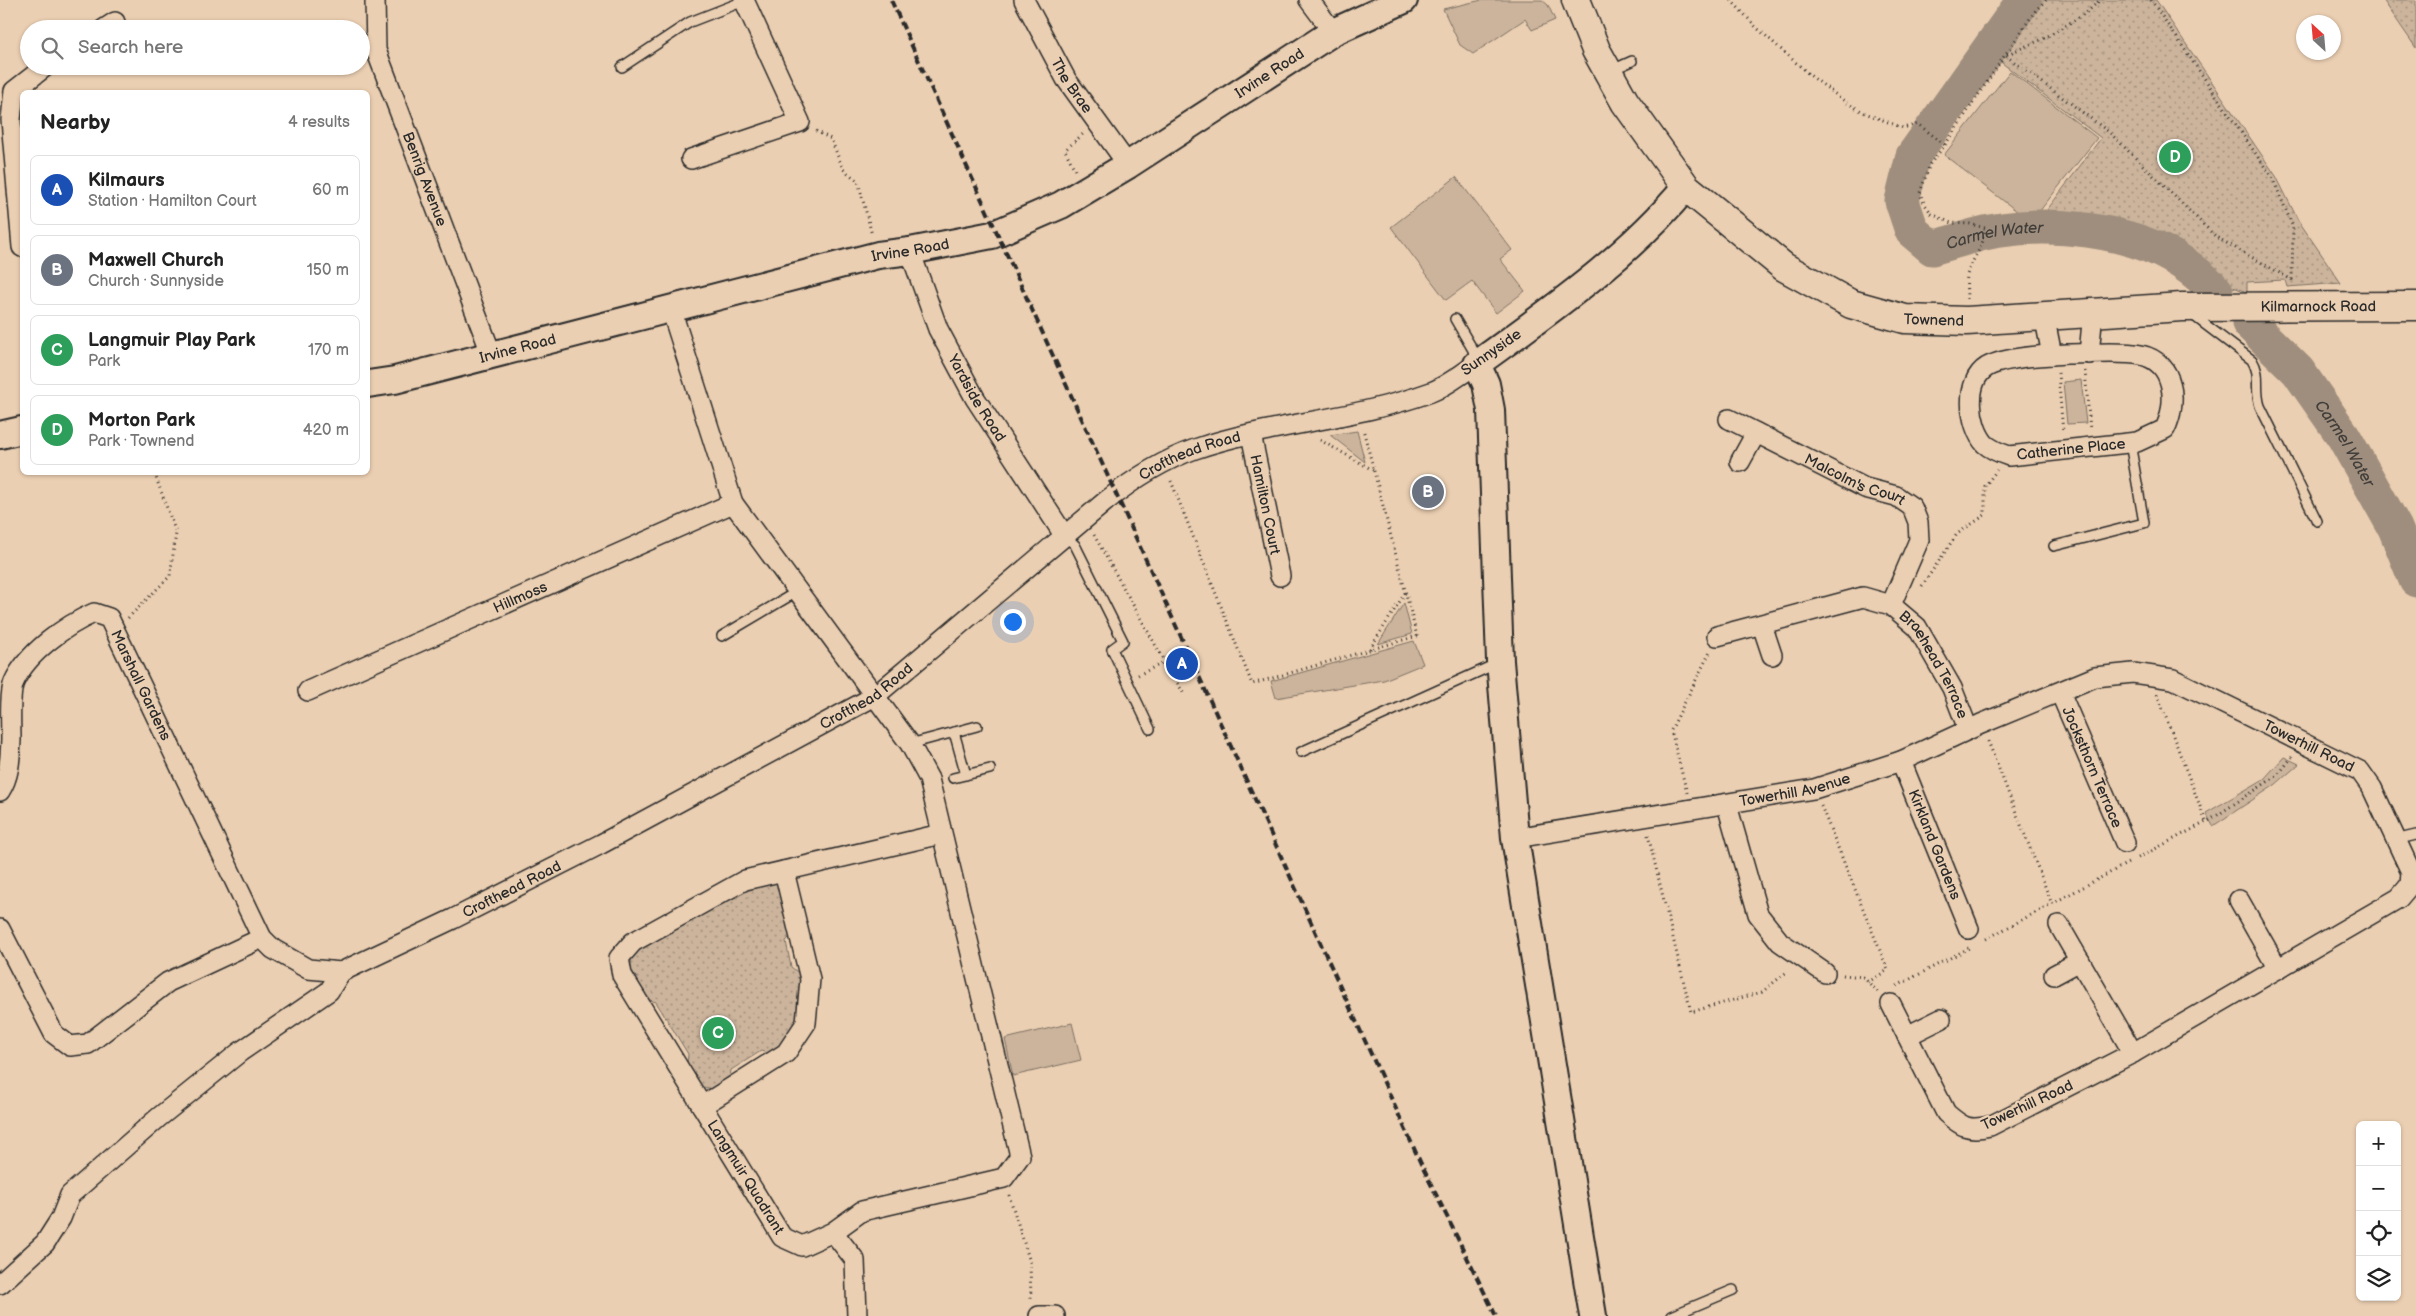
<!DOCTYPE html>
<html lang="en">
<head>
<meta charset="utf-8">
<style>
	:root { --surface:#fff; --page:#f2f2f2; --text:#222; --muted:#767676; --line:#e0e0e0; --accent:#2b2b2b }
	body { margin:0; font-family:"Balsamiq Sans",sans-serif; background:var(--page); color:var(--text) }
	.controls { position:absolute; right:15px; bottom:15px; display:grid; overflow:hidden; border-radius:8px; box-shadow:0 1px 4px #0004 }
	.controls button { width:45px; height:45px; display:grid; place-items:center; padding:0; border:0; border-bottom:1px solid var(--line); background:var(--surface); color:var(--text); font:25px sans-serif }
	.compass { position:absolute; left:2296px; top:15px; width:45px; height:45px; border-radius:50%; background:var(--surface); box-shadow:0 1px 4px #0004; rotate:334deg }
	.you { position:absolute; left:1012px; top:621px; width:18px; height:18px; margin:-12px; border:4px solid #fff; border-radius:50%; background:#1a73e8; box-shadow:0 0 0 8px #1a73e833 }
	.badge { display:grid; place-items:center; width:32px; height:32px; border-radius:50%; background:var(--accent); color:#fff; font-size:16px; font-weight:700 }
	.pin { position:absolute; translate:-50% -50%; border:2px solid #fff; box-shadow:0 1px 5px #0006 }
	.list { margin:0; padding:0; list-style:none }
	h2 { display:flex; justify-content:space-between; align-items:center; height:65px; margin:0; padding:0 20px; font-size:21px }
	h2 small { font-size:16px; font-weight:400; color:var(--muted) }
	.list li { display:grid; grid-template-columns:32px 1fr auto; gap:15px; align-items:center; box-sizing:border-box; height:70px; margin:0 10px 10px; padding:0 10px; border:1px solid var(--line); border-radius:8px }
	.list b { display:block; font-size:19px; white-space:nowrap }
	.list p { margin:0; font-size:16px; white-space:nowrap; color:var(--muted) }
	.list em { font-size:16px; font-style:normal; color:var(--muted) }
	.icon { flex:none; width:28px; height:28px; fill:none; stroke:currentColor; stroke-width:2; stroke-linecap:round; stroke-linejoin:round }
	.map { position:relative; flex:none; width:2416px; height:1316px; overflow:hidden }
	.search { position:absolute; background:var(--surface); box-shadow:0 1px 4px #0004; left:20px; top:20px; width:350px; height:55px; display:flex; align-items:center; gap:12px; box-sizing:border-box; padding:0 18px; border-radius:28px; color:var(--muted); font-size:19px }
	.panel { position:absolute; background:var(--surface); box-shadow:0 1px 4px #0004; left:20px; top:90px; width:350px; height:385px; border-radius:8px }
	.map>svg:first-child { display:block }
	.grass { fill:#ccb49c; stroke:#7c7064 }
	.park { fill:url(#park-dots); stroke:#7c7064 }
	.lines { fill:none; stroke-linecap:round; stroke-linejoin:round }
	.river { stroke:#9f8e7d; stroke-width:35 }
	.lane-casing { stroke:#2b2b2b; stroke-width:12 }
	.street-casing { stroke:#2b2b2b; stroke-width:22 }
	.secondary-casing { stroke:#2b2b2b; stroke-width:30 }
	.primary-casing { stroke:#2b2b2b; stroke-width:31 }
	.path { stroke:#2b2b2b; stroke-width:3; stroke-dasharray:1 4; stroke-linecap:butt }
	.lane { stroke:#ebcfb2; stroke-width:9 }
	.street { stroke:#ebcfb2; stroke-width:19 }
	.secondary { stroke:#ebcfb2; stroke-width:26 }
	.primary { stroke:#ebcfb2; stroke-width:28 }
	.rail { stroke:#2b2b2b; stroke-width:4; stroke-dasharray:8 4; stroke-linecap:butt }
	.labels { text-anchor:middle; stroke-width:4.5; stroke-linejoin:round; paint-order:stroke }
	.street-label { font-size:15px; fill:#2b2b2b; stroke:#ebcfb2 }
	.water-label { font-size:16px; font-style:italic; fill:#423f3b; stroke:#ebcfb2 }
</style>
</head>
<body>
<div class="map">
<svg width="2416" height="1316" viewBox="0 0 2416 1316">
	<defs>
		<pattern id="park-dots" width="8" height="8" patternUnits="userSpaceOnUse" patternTransform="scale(1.25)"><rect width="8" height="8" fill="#ccb49c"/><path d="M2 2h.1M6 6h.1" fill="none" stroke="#a6937f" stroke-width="1.8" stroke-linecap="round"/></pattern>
	</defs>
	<rect width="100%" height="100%" fill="#ebcfb2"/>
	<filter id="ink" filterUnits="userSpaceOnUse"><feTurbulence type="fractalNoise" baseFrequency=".02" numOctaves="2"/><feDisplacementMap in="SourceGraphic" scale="10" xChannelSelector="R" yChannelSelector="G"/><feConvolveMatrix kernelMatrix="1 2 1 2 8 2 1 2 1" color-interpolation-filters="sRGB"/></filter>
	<g filter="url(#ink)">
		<path class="grass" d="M1482,0H1542L1548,5L1555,20L1532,30L1525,19L1473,54L1460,45L1443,9Z
			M2010,71L2097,138L2031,222L1944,155Z
			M1456,177L1512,250L1500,259L1525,291L1496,313L1472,281L1446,300L1391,227Z
			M2081,380L2086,423L2067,424L2063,382Z
			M1357,431L1365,462L1330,435Z
			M1404,603L1412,634L1378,644Z
			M1414,641L1423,664L1384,680L1276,698L1271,681Z
			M2284,757L2299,764L2275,785L2213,826L2206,813L2264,779Z
			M1072,1023L1081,1060L1013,1076L1005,1039Z"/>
		<path class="park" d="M2036,0H2156L2276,176L2298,220L2341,283L2287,287L2285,280L2247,282V292L2216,281L2191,258L2112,222L2044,214L2101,138L1998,60Z
			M2383,0H2416V48Z
			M781,879L792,935L786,941L791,967L801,975C798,1015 803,1028 769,1054L761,1051L731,1070L730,1077L711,1089L700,1086L687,1066L688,1054L656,1002L644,998L630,973L632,955L723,899Z"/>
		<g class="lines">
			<g class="river">
				<path id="s1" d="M2024,0L1913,156L1902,201L1912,231L1932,248C1954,242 1978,233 2001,230C2053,222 2125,230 2171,256C2188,265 2203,278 2216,291"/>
				<path id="s2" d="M2249,323L2298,371L2344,437L2395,528L2416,580"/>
			</g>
			<g class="lane-casing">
				<path id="lane" d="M622,67L690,22L744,1
					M1612,70L1632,61
					M2190,313L2252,360C2262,376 2254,387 2260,406L2317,521
					M1455,319L1473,350L1476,361
					M1064,535L1075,545L1123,641L1112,649L1150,729
					M2054,546L2144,523L2130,443
					M722,636L798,591
					M954,732L966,775
					M910,744L977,726
					M1301,752L1498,663
					M953,778L990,769
					M2395,840L2416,835
					M1671,1316L1733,1290"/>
			</g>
			<g class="street-casing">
				<g id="street">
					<path id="s3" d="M375,0L376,50L491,353"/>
					<path id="s4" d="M1024,0L1066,79L1128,165"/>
					<path d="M1309,0L1333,32"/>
					<path d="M104,29L115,22"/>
					<path d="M691,159L800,122L744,0"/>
					<path d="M22,247L11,120L14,91L46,66"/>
					<path id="s5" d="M910,251L938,329L975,398L1064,535"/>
					<path d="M671,309L733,503L910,744L929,779L1020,1156L1004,1178L862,1211L833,1232L802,1246L782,1237L622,975L619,958L633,942L745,880L941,834"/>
					<path d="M2044,315L2052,355"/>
					<path d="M2067,354C2086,354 2122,351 2141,355C2175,362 2178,403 2165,429L2137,442L2009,456C2000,453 1992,450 1985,444C1969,426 1964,381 1987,367C2005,357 2046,355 2067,354Z"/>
					<path d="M2089,354L2093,312"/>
					<path id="s6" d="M1729,419L1865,488L1896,496L1912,507L1918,522L1919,540L1891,605"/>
					<path id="s7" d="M1251,434L1280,576"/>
					<path d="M1740,462L1756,433"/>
					<path d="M1762,625L1772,655"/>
					<path id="s8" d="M1717,636L1863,597L1891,605L1917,627L1952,688L1968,729"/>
					<path id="s9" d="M308,691L733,503"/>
					<path id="s10" d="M2060,692L2125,843"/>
					<path id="s11" d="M1901,761L1969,929"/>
					<path id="s12" d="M0,791C10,775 10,758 11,740C11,725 9,694 14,682C27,653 66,625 94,613L109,618L262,938L273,949L308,969L341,972L453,919L601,844L875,696L1106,501C1131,481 1164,460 1195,449C1272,423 1354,420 1431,392C1447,386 1462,373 1477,364"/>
					<path d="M1727,805L1758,914L1780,942L1825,973"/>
					<path id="s13" d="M1515,838L1814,789L1901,761L1981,724L2095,677L2133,673L2173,679L2360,771L2372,788L2411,872L2410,885L2399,898L2133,1053L1990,1126C1968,1131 1962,1127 1946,1113L1891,1004"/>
					<path d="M2239,900L2278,969"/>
					<path d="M2059,925L2133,1053"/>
					<path d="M0,929L54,1034L70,1046L88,1044L168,982L262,938"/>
					<path d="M2054,975L2080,961"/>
					<path d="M1907,1036L1941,1019"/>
					<path d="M702,1106L786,1053L806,1023L810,979L784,871"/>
					<path d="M833,1232L855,1260L857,1316"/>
					<path d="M0,1284L45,1243L61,1218L70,1195L158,1118L240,1052L329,991L341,972"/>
					<path d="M1039,1316H1055"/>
				</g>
			</g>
			<g class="secondary-casing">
				<g id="secondary">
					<path id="s14" d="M368,384L395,380L878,255L910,251L992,235L1061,205L1128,165L1333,32L1404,0"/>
					<path d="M0,435L22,430"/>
					<path d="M1593,1316L1515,838L1500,661L1491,410L1486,384L1477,364C1551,310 1627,258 1686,187"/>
				</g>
			</g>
			<g class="primary-casing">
				<g id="primary">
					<path id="s15" d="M1576,0L1596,50L1625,102L1686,187L1784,267L1851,304L1905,319L1967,321L2182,307L2416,306"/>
				</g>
			</g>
			<path class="path" d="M1731,0L1757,28L1811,76L1847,103L1865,113L1903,128L1918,124L1945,145
				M2046,0L2036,10L2005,55L2109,132L2216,237L2292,280V283
				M2151,0L2273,179L2293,227L2292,279
				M816,131L831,139L843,169L858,181L872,235
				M1075,170L1065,150L1083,134
				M1967,299C1967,292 1966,283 1967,275C1972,257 1985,247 1985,228L1970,224L1951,223L1932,214L1924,203L1920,193L1930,164L1945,145L2005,55L2043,39L2086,13L2100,0
				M2085,371L2090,429
				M2058,373L2063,432
				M1320,440L1373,470
				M1171,481L1252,684L1417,636L1363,429
				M1094,535L1165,662L1184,694
				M1922,586L1957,534L1985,515V486L1997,470
				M128,618L170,576L176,533L154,472
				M1370,649L1405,593
				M1138,675L1165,662
				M2157,694L2206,822
				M1988,741L2052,904
				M1687,793L1671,730L1710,652
				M1821,806L1888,970L1868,982
				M1648,835L1691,1012L1762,992L1788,971
				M2138,858L2210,820L2278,775L2292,757
				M1986,939L2130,862
				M1843,975L1863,977L1878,992
				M1897,986L1969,948
				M1009,1195L1030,1262L1031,1300"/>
			<use href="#lane" class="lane"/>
			<use href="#street" class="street"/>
			<use href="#secondary" class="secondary"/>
			<use href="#primary" class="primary"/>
			<path class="rail" d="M891,0L1422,1166L1496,1316"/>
		</g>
	</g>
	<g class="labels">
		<g class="street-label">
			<text dy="5" stroke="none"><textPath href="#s14" startOffset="964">Irvine Road</textPath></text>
			<text dy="5" stroke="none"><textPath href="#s4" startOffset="98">The Brae</textPath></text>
			<text dy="5" stroke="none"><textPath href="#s3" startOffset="188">Benrig Avenue</textPath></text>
			<text dy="5" stroke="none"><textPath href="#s14" startOffset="559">Irvine Road</textPath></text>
			<text dy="5" stroke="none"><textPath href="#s15" startOffset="891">Kilmarnock Road</textPath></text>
			<text dy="5" stroke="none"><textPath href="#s15" startOffset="506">Townend</textPath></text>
			<text dy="5" stroke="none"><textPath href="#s14" startOffset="154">Irvine Road</textPath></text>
			<text transform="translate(1491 352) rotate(-35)" y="5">Sunnyside</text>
			<text dy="5" stroke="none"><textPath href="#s5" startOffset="162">Yardside Road</textPath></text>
			<text transform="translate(2071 449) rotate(-6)" y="5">Catherine Place</text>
			<text dy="5" stroke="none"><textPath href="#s12" startOffset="1678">Crofthead Road</textPath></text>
			<text dy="5" stroke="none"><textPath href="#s6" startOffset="140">Malcolm's Court</textPath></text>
			<text dy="5" stroke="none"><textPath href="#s7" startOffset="72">Hamilton Court</textPath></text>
			<text dy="5" stroke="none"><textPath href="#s9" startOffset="232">Hillmoss</textPath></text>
			<text dy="5" stroke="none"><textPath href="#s8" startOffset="255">Braehead Terrace</textPath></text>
			<text dy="5" stroke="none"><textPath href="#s12" startOffset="309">Marshall Gardens</textPath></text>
			<text dy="5" stroke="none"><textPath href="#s12" startOffset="1272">Crofthead Road</textPath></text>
			<text dy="5" stroke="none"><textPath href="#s13" startOffset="836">Towerhill Road</textPath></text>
			<text dy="5" stroke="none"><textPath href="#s10" startOffset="82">Jocksthorn Terrace</textPath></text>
			<text dy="5" stroke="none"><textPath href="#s13" startOffset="284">Towerhill Avenue</textPath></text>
			<text dy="5" stroke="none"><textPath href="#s11" startOffset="90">Kirkland Gardens</textPath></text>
			<text dy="5" stroke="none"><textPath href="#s12" startOffset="868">Crofthead Road</textPath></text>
			<text transform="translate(2027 1105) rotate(-25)" y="5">Towerhill Road</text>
			<text transform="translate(746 1177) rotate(58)" y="5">Langmuir Quadrant</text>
		</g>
		<g class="water-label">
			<text dy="6" stroke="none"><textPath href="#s1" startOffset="360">Carmel Water</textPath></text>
			<text dy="6" stroke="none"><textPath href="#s2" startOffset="155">Carmel Water</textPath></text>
		</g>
	</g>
</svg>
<div class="controls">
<button>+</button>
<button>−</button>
<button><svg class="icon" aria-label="locate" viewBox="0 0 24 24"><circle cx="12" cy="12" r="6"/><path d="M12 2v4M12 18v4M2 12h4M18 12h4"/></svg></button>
<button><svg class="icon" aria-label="layers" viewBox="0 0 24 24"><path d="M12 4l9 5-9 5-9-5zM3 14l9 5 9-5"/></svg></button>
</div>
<svg class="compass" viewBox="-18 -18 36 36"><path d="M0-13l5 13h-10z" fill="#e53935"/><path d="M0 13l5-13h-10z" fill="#767676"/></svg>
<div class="you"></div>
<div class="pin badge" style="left:1182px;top:664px;background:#1a4fb4">A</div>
<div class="pin badge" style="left:1428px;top:492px;background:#6b7280">B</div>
<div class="pin badge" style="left:718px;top:1033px;background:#2e9e5b">C</div>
<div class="pin badge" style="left:2175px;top:157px;background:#2e9e5b">D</div>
<div class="search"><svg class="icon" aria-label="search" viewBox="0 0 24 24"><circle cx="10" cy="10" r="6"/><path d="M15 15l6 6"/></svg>Search here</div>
<section class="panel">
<h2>Nearby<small>4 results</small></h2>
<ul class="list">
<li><span class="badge" style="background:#1a4fb4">A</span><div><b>Kilmaurs</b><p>Station · Hamilton Court</p></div><em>60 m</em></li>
<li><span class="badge" style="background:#6b7280">B</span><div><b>Maxwell Church</b><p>Church · Sunnyside</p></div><em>150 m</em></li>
<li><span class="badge" style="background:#2e9e5b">C</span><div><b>Langmuir Play Park</b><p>Park</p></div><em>170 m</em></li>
<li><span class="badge" style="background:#2e9e5b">D</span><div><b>Morton Park</b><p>Park · Townend</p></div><em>420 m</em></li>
</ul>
</section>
</div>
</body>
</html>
